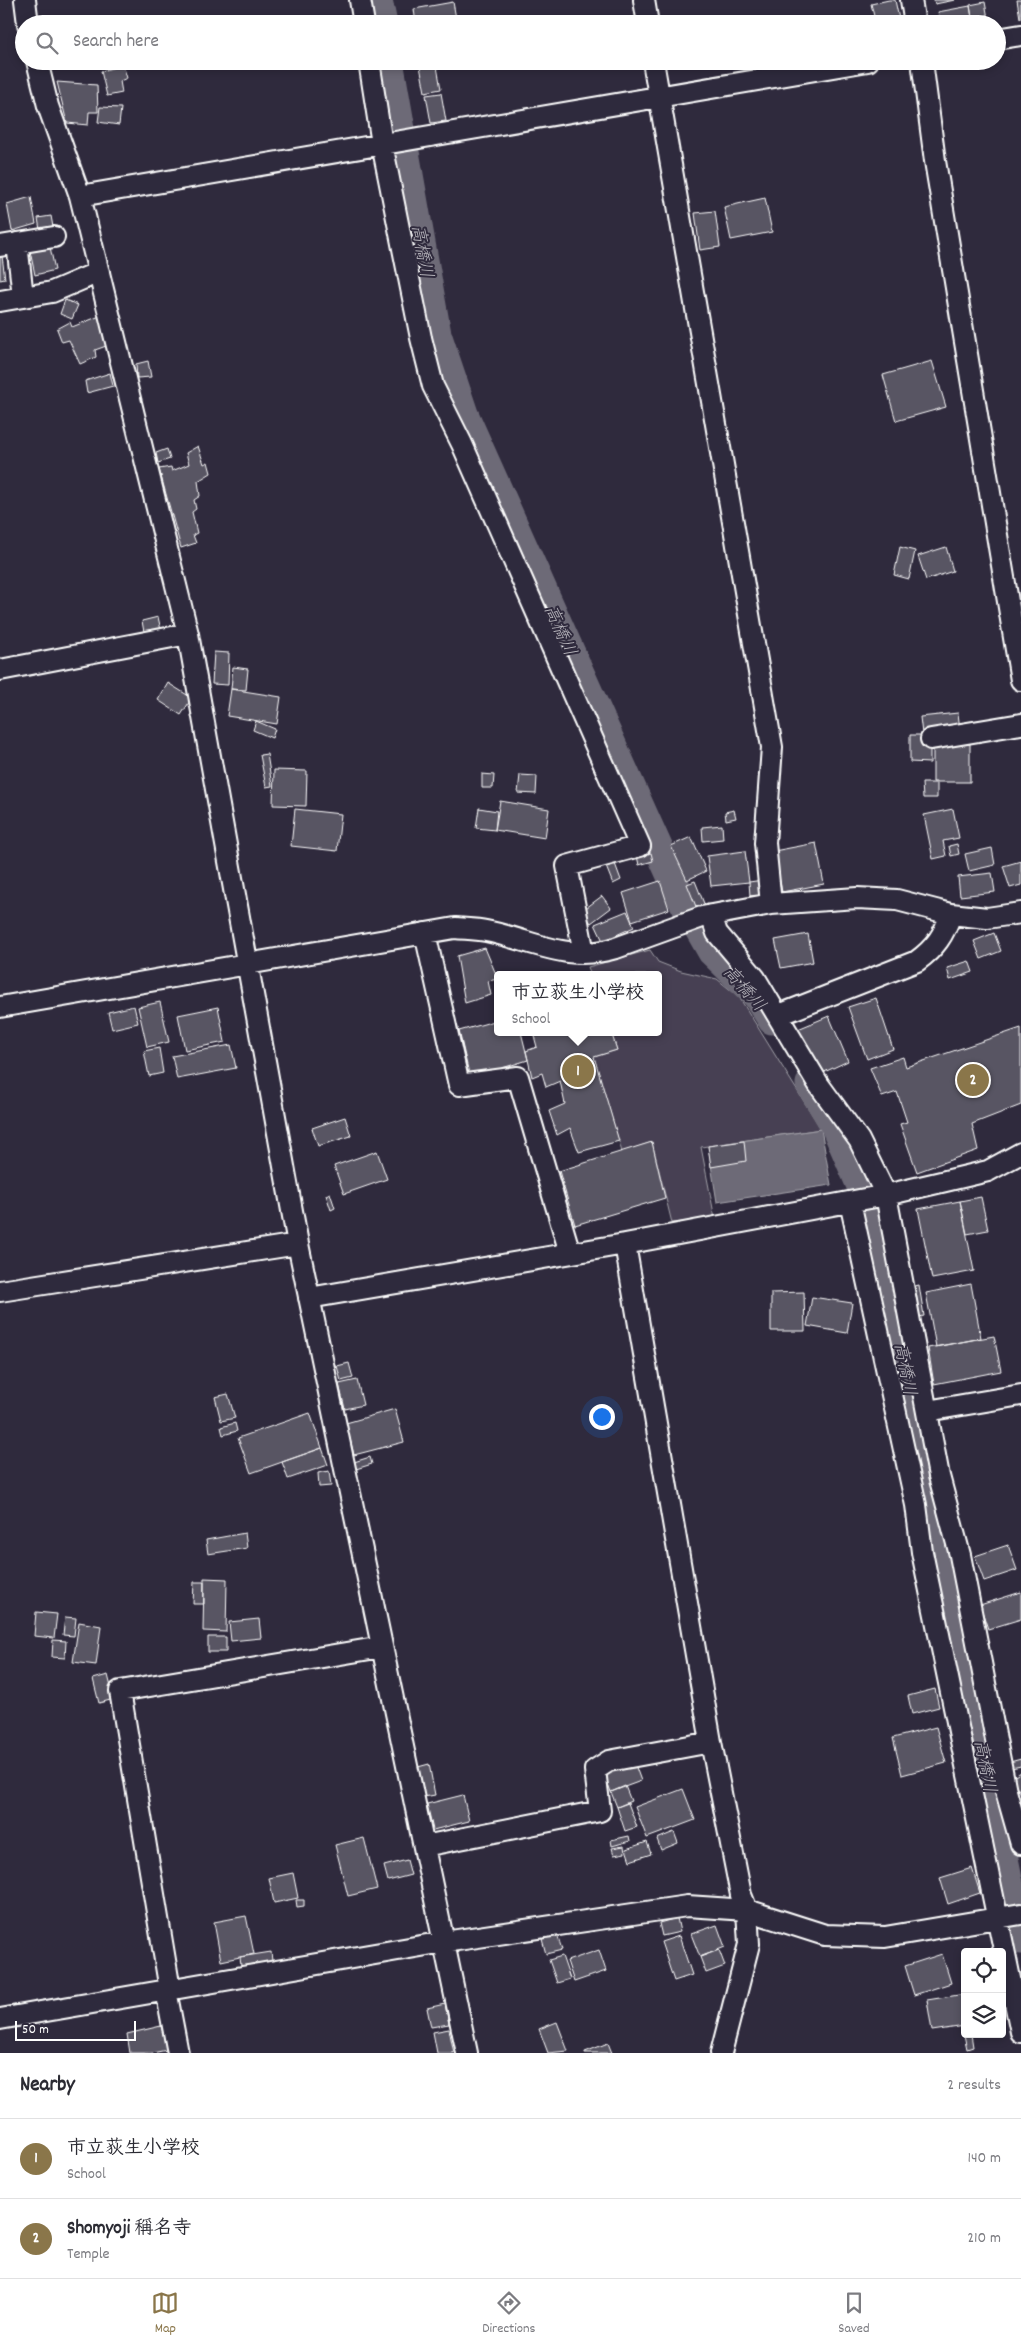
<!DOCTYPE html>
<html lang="en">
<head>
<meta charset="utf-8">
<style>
	:root { --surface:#fff; --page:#f7f7f7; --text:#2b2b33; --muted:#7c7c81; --line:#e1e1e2; --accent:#8a764a }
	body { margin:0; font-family:Dekko,"Klee One",sans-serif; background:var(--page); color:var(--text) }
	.controls { position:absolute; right:15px; bottom:15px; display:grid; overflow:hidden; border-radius:5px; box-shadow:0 2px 8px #0003 }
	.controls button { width:45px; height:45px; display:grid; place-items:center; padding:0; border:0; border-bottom:1px solid var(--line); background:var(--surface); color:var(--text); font:25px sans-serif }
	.scale { position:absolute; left:15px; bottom:12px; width:121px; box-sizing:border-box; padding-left:5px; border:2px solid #fff; border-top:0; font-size:14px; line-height:18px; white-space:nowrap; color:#fff; -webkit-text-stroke:4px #2f2a3d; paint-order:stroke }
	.you { position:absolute; left:601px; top:1416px; width:18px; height:18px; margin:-12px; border:4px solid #fff; border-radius:50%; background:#1a73e8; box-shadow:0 0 0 8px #1a73e833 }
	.badge { display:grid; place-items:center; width:32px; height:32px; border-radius:50%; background:var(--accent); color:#fff; font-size:16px; font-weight:700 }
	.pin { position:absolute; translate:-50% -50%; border:2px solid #fff; box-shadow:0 1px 5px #0006 }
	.popup { position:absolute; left:494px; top:971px; width:168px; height:65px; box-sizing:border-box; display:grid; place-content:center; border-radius:5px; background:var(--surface); filter:drop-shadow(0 1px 4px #0005); font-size:16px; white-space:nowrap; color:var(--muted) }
	.popup b { font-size:19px; color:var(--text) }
	.popup::after { content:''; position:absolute; left:50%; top:100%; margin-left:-10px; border:10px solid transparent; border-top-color:var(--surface) }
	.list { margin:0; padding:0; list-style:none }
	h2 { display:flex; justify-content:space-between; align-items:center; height:65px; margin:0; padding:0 20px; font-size:21px }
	h2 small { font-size:16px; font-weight:400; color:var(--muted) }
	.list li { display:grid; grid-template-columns:32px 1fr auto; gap:15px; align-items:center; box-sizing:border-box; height:80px; padding:0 20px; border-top:1px solid var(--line) }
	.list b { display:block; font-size:19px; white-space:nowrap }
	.list p { margin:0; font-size:16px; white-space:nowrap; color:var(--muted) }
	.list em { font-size:16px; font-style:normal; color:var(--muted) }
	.icon { flex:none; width:28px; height:28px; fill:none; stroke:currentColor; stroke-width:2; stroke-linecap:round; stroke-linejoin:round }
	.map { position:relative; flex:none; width:1021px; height:2053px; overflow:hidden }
	.search { position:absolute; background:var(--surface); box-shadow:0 2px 8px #0003; left:15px; right:15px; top:15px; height:55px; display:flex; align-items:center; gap:12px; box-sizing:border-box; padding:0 18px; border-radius:28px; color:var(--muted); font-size:19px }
	.sheet { height:225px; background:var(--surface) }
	nav { display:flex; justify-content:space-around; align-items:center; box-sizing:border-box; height:70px; border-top:1px solid var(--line); background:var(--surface); font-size:14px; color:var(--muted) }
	nav a { display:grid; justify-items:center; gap:2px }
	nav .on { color:var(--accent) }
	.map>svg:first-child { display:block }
	.green { fill:#464152; stroke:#a2a0a8 }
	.water { fill:#6d6a77; stroke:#a7a6ad }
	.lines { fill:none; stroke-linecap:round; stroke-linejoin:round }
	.river { stroke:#6d6a77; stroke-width:29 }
	.building { fill:#595564; stroke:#fff }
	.minor-casing { stroke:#fff; stroke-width:24 }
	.minor { stroke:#2f2a3d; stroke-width:20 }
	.labels { text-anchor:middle; stroke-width:4; stroke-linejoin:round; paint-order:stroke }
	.water-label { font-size:18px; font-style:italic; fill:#b6b4bb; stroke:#2f2a3d }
</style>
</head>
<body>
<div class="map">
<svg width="1021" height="2053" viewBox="0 0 1021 2053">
	<rect width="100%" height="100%" fill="#2f2a3d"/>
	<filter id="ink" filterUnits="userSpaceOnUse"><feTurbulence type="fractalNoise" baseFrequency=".02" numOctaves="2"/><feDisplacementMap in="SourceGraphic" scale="10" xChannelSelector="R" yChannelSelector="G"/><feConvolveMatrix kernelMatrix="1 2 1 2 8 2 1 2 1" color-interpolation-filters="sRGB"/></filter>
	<g filter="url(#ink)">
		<path class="green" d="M650,950L658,962L681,971L717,979L739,997L821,1129L701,1147L715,1219L672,1223L652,1142L622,1152L594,1057L617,1050L611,1032H658V975H591L588,967Z"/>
		<path class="water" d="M821,1129L831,1185L717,1202L708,1146Z"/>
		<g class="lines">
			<path class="river" d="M378,0L383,24
				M389,61L437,334L464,414L680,896L712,952L757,996L772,1020
				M810,1084L835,1126L876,1221L960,1649L1021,1940"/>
		</g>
		<path class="building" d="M889,0H895L900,24H876L871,4Z
			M934,0H955L935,4Z
			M1017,0H1021V18H1020Z
			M453,2L457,24H416L414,9Z
			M985,2L989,24H973L970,5Z
			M970,6L973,24H941L938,12Z
			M50,61H71L70,67Z
			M419,61H436L441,89L425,92Z
			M123,65L127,78L120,81L122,93L107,96L101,71Z
			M57,82L97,85L98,112H89L88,125L67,123Z
			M441,93L446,121L431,123L426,95Z
			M100,107L121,108L119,125L98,122Z
			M31,197L36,224L12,231L7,204Z
			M765,198L772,232L731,240L724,207Z
			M715,211L720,247L700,250L695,213Z
			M51,216L53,227L40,230L38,218Z
			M50,247L55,270L35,275L30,251Z
			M0,256H2L5,279L0,280Z
			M65,300L78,305L72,319L60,314Z
			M100,316L109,345L95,350L96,357L80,364L69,340L62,342L57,329L70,322L72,327Z
			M148,361L151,377L137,378L136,364Z
			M932,361L946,407L896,421L883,375Z
			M110,373L113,386L87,393L85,381Z
			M198,446L204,464L208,462L211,473L198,481L200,496L194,500L196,509L192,512L197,533L193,535L196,543L181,548L159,469L171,467L172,471L189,464L186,453Z
			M167,449L170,459L158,463L156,453Z
			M900,547L915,551L909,579L894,575Z
			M946,547L953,571L926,580L918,556Z
			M158,617L161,630L144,632L142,621Z
			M214,652L229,653L228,685L212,684Z
			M233,667L248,669L246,690L231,689Z
			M168,683L192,698L181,715L158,700Z
			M231,689L281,697L277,724L227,716Z
			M958,713L960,730L922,734L920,717Z
			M256,721L275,729L272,738L253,730Z
			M910,735H930V763L910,762Z
			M933,744H970V782H933Z
			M267,754L272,786L266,787L260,755Z
			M274,770L307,771L306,806L273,805Z
			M482,774L494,775L493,788H482Z
			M520,775L537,776L536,794L518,793Z
			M922,783H937V798H923Z
			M500,801L549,809L545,838L495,830Z
			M479,808L497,811L495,830L476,828Z
			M295,809L341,814L337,851L291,846Z
			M953,809L959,838L943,841L946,856L933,859L924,815Z
			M734,810L736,818L726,820L725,812Z
			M722,825L723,839L703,841L702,827Z
			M691,837L706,871L687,880L671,846Z
			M816,843L824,884L782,892L774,851Z
			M957,844L959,854L951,856L949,846Z
			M992,848L995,865L969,871L965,854Z
			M745,851L749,882L711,886L707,856Z
			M651,853L653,861L639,865L637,856Z
			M614,861L621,880L613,884L605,864Z
			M1021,861V885L1010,888L1003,866Z
			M992,873L995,892L960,896L958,877Z
			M763,880L765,894L750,896L749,882Z
			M660,881L669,909L632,921L623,893Z
			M695,881L705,906L697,909L687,884Z
			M602,896L611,908L591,923L582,911Z
			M627,911L634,927L603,941L595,924Z
			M994,933L1001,951L981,959L974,941Z
			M808,934L813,962L781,968L775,940Z
			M485,948L498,979L488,981L491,995L465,1003L457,956Z
			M969,961L973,972L950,980L947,968Z
			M876,998L893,1049L867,1059L848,1007Z
			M160,1002L169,1042L147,1047L138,1007Z
			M134,1006L138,1023L112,1029L108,1012Z
			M218,1007L225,1042L185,1050L178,1015Z
			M829,1016L848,1061L818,1075L798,1029Z
			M498,1020V1032H521L528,1060L470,1078L459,1031Z
			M1021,1028V1105L972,1124L978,1150L917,1172L900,1124L907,1122L897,1092L882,1097L870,1068L903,1057L906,1067Z
			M611,1032L617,1050L594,1057L619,1141L579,1152L570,1128L557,1135L549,1111L565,1104L560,1081L546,1087L542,1073L532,1077L526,1051L537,1047L533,1032Z
			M231,1045L236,1068L177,1079L172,1056Z
			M159,1048L163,1073L149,1076L144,1051Z
			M345,1117L351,1136L318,1146L312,1128Z
			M744,1141L746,1161L711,1167L708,1146Z
			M652,1142L665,1198L575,1225L559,1171Z
			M377,1151L387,1179L344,1194L334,1166Z
			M330,1193L335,1208L331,1210L326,1195Z
			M981,1197L988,1230L967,1234L960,1201Z
			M960,1201L974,1271L932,1279L918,1209Z
			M971,1284L981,1338L936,1347L926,1293Z
			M919,1285L924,1316L919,1317L915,1286Z
			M804,1292L805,1331H771V1293Z
			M812,1297L852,1303L847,1333L807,1326Z
			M994,1336L1001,1371L934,1384L928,1348Z
			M349,1363L353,1378L341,1381L337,1366Z
			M357,1380L363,1405L345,1409L339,1384Z
			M228,1394L235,1418L221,1421L215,1397Z
			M395,1409L404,1442L354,1455L346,1423Z
			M310,1413L322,1448L251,1473L238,1438Z
			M235,1423L237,1431L223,1435L221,1427Z
			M322,1448L328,1465L288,1479L282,1462Z
			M370,1457L372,1464L356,1469L354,1462Z
			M329,1471L331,1486L319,1487L318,1473Z
			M245,1533L247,1548L208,1554L206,1540Z
			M1008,1545L1017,1570L984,1581L975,1556Z
			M204,1578L227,1579L226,1632L203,1631Z
			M194,1582H204V1604H193Z
			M1021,1592V1619L988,1629L980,1605Z
			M36,1612L57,1614L54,1638L34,1636Z
			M65,1617L76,1618L74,1636L63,1635Z
			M259,1619L261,1638L231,1641L229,1622Z
			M79,1622L101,1626L96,1665L73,1662Z
			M208,1637H226V1652H208Z
			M53,1640L66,1641L65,1658L52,1657Z
			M108,1675L114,1699L99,1703L93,1679Z
			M935,1689L939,1707L912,1714L908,1696Z
			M936,1727L946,1763L902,1775L893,1738Z
			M1021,1759V1766L1011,1768L1010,1762Z
			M634,1762L641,1781L611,1792L604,1773Z
			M429,1764L435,1795L424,1797L418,1767Z
			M1021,1772V1794L1012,1778Z
			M625,1786L631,1801L617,1807L611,1792Z
			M683,1789L695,1820L647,1838L635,1807Z
			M463,1795L469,1821L433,1830L427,1804Z
			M628,1803L637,1827L625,1831L617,1807Z
			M674,1832L678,1843L661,1850L657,1839Z
			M629,1836L630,1841L612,1846L611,1840Z
			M364,1838L377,1889L348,1896L335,1845Z
			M647,1842L651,1854L630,1861L626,1849Z
			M624,1846L625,1853L614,1855L612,1848Z
			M407,1860L411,1875L388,1881L384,1866Z
			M972,1868L980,1893L948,1904L940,1878Z
			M293,1873L298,1898L274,1903L269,1878Z
			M296,1900H304V1906L297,1907Z
			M246,1916L254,1954L221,1961L214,1922Z
			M677,1918L680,1932L662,1936L659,1923Z
			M717,1925L725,1947L700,1957L691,1934Z
			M557,1934L562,1950L546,1954L542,1939Z
			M679,1936L692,1975L674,1981L661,1942Z
			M599,1950L606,1971L574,1982L567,1961Z
			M719,1950L725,1966L706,1973L700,1957Z
			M271,1952L272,1961L241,1966L240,1957Z
			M942,1954L951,1983L914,1995L905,1966Z
			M562,1956L570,1979L557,1983L549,1960Z
			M965,1994V2026L932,2031L927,2000Z
			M445,2004L449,2024L431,2027L427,2008Z
			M557,2022L568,2051L548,2053L539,2029Z
			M161,2026L167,2050L152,2053H130L127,2034Z
			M449,2029L454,2053H437L433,2032Z
			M963,2030L965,2034H971L973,2047L967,2049Z
			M608,2043L612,2053H585V2052Z"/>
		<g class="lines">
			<g class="minor-casing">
				<path id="minor" d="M25,0L28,24
					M360,0L364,24
					M644,0L648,24
					M911,0L915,24
					M997,39L1021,35
					M37,61L48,106L80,196L188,634L298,1244L467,2053
					M369,61L382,144L421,338L433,386L462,444L640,846L567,866L584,953
					M653,61L772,747L765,843L771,904
					M922,61L935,161L1021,680
					M80,196L868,61
					M17,243L23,297
					M0,246L54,237
					M0,301L52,292L99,272
					M0,670L188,634
					M931,739L1021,724
					M711,915L717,933L755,978L819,1085L859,1140L886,1195L939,1476L960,1555L1006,1791L1021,1844
					M425,933L459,1085L518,1077L570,1253
					M0,1007L455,928C465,929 476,929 486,931C533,940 565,963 616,948L702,917L771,904L857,898L897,900L951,914L987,918L1021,913
					M779,1015L917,961C935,948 944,935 951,914
					M850,1202L916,1505L922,1552L1021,2032
					M625,1244L711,1742L741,1895L747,1910L749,1944L721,2053
					M0,1291L298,1244
					M309,1298L625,1244L886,1195L988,1171L1021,1153
					M927,1411L1021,1395
					M424,1846L600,1811L595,1770L609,1761L711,1742
					M166,1990L178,2053
					M170,1990L120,1691L382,1647
					M0,2019L444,1942L687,1906L747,1910L825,1935L885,1937L1021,1914"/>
			</g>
			<use href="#minor" class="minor"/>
		</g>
	</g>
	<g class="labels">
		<g class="water-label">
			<text transform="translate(423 251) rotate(80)" y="6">高橋川</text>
			<text transform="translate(561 630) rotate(66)" y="6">高橋川</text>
			<text transform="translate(745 988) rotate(49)" y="6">高橋川</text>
			<text transform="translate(906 1369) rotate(79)" y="6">高橋川</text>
			<text transform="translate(986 1766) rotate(79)" y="6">高橋川</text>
		</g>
	</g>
</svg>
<div class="controls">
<button><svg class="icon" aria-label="locate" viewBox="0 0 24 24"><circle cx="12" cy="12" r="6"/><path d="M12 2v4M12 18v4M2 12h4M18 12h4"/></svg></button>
<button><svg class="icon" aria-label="layers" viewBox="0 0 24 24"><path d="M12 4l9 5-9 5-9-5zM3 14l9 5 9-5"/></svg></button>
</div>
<div class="scale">50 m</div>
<div class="you"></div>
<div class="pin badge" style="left:578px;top:1071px">1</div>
<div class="popup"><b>市立荻生小学校</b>School</div>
<div class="pin badge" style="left:973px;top:1080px">2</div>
<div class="search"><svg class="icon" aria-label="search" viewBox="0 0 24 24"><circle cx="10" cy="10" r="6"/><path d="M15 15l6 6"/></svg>Search here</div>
</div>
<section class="sheet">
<h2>Nearby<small>2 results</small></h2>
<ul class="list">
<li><span class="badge">1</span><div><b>市立荻生小学校</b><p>School</p></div><em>140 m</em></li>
<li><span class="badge">2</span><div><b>Shomyoji 稱名寺</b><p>Temple</p></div><em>210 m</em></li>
</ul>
</section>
<nav>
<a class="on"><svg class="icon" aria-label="map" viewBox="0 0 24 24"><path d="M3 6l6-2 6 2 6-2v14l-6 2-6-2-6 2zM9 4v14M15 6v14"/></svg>Map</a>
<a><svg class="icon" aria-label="directions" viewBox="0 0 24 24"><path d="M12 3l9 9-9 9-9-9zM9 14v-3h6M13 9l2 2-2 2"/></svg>Directions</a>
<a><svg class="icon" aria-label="saved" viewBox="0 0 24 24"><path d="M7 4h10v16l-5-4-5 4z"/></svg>Saved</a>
</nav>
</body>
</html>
